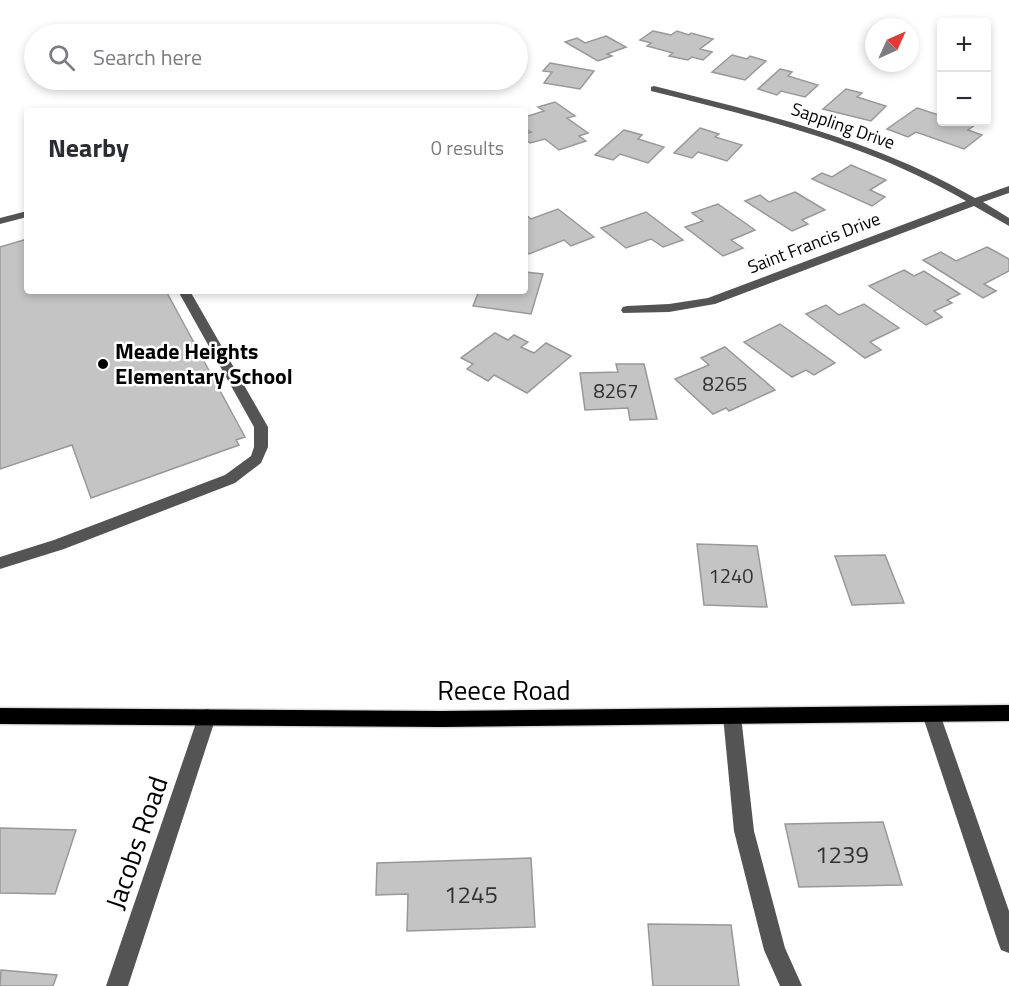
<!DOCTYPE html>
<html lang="en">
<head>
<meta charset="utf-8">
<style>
	:root { --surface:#fff; --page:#f7f7f7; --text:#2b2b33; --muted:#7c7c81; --line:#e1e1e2 }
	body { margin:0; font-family:"Titillium Web",sans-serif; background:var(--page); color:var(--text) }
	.controls { position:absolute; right:18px; top:18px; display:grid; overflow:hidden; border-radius:6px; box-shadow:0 3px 9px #0003 }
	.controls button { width:54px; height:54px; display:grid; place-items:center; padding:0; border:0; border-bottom:2px solid var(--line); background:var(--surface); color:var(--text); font:30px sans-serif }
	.compass { position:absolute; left:865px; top:18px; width:54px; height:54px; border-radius:50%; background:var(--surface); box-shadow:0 3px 9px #0003; rotate:45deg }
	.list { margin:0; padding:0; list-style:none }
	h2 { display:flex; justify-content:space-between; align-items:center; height:78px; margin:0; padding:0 24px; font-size:26px }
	h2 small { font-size:20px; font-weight:400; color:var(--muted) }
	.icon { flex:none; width:33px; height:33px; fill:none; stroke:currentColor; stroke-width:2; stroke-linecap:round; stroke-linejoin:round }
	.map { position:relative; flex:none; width:1009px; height:986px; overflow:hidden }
	.search { position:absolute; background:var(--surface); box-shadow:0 3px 9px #0003; left:24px; top:24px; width:504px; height:66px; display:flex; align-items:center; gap:15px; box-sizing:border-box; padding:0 21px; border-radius:33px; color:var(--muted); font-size:22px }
	.panel { position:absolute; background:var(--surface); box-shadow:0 3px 9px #0003; left:24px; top:108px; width:504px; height:186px; border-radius:6px }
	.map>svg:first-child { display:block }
	.building { fill:#c4c4c4; stroke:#989898; stroke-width:1.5 }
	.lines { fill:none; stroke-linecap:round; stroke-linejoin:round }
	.major-casing { stroke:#dbdbdb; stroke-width:3 }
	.minor { fill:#545454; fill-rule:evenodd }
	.major { fill:#000; fill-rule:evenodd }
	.poi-dot { fill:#000; stroke:#fff; stroke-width:2 }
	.labels { text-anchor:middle; stroke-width:5; stroke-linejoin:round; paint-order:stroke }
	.far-street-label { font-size:18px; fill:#000; stroke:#fff }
	.number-label { font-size:20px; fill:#313131 }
	.poi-label { font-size:22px; font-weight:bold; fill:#000; stroke:#fff; text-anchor:start }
	.near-number-label { font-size:24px; fill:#313131 }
	.near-street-label { font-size:27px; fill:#000; stroke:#fff }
</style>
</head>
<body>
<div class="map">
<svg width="1009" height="986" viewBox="0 0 1009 986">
	<rect width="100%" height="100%" fill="#fff"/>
	<path class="building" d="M653,31L671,35L677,31L689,35L691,33L713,39L700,49L712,52L703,60L692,57L688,60L669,56L673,53L647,46L651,43L640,40Z
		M606,36L626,47L607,54L612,56L598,61L565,42L577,38L585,43Z
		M732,55L747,59L750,56L766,61L745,80L712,72Z
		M550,63L594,71L580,89L544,83L552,72L543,71Z
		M780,69L792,72L788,76L818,85L805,97L781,91L777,95L758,89Z
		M846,89L862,93L857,97L886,106L871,121L823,109Z
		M555,102L575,116L567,118L588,133L579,136L586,141L559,150L545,139L530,143L525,139V134L531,132L525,129V117L544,111L538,107Z
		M917,108L942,116V122H964L975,125L968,130L982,135L964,149L916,132L908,137L887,129Z
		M700,128L719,134L715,137L742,145L727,161L698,152L692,158L674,153Z
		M624,130L642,135L638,139L664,147L648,163L620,154L613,160L595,155Z
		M851,165L886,180L870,190L885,197L872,206L812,179L822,173L832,177Z
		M795,192L825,210L802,220L808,224L792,231L745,201L760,195L769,202Z
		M718,204L755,230L731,240L743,248L723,256L685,227L703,221L692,213Z
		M558,209L594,237L571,246L564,240L529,254L525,251V214L531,219Z
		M646,212L683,240L663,247L651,239L626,248L601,228Z
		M27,239V291H166L245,437L236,440L239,445L91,498L72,445L0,469V247Z
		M987,247L1009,259V271L984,284L996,291L983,298L923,260L941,252L956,261Z
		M904,270L914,276L924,271L960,294L947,300L952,303L934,311L942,317L926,325L869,286Z
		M525,272L543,274L531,314L473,306L479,291H525Z
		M864,304L899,328L870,342L881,350L865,358L806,314L826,305L839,315Z
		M780,324L835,363L814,375L806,370L792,377L744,342Z
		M495,333L508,340L514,335L528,342L521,347L534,353L546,343L571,356L527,393L494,375L488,381L467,369L473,364L461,358Z
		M725,347L775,390L729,411L726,408L713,414L675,379L709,365L701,358Z
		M616,364H644L657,419L630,420L628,408L585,410L580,373L618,372Z
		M697,544L757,546L767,607L704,605Z
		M885,555L904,603L852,605L835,556Z
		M883,822L902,885L799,887L785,824Z
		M0,828L76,830L55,894L0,893Z
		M531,858L535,927L407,931L408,894L376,895L377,863Z
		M648,924L731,925L739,986H653Z
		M1,970L57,975L53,986H0Z"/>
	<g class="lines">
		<g class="major-casing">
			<path id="major" d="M1009,705V721L441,727L0,724V708L441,711Z"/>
		</g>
		<path class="minor" d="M654,86C765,114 875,140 975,198L1009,186V193L983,202L1009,218V226L974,206L715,304L669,312L623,313L621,310L623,307L627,306L669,304L708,298L966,201C868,144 760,118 651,91V87Z
			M27,211V217L0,224V218Z
			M178,291H190L268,427V447L261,463L235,483L64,549L0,569V557L54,540L225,475L251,456L254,447V427Z
			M931,706L937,708L940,714L1009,911V953L1001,950L998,942L922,714L925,708Z
			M732,708L738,710L741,716L754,831L785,948L802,986H780L764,950L734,831L723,716L726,710Z
			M207,709L213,711L216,717L128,986H106L198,717L201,711Z"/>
		<use href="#major" class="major"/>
	</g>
	<circle class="poi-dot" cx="103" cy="364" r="6"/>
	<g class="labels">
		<g class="far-street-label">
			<text transform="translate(843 126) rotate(19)" y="6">Sappling Drive</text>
			<text transform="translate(814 243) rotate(-21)" y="6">Saint Francis Drive</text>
		</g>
		<g class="number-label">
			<text x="725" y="391">8265</text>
			<text x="616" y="398">8267</text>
			<text x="731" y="583">1240</text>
		</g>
		<g class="poi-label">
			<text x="115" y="359">Meade Heights<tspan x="115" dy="25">Elementary School</tspan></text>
		</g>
		<g class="near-number-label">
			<text x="842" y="863">1239</text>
			<text x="471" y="903">1245</text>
		</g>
		<g class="near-street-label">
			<text x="504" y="700">Reece Road</text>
			<text transform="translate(137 843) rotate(-71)" y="9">Jacobs Road</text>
		</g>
	</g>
</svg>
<div class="controls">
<button>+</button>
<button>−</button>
</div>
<svg class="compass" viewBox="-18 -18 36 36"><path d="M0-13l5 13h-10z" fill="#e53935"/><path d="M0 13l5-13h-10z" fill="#7c7c81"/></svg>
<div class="search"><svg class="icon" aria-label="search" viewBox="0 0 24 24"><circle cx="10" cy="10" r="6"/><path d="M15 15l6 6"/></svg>Search here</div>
<section class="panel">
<h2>Nearby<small>0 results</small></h2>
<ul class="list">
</ul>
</section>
</div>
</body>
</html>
